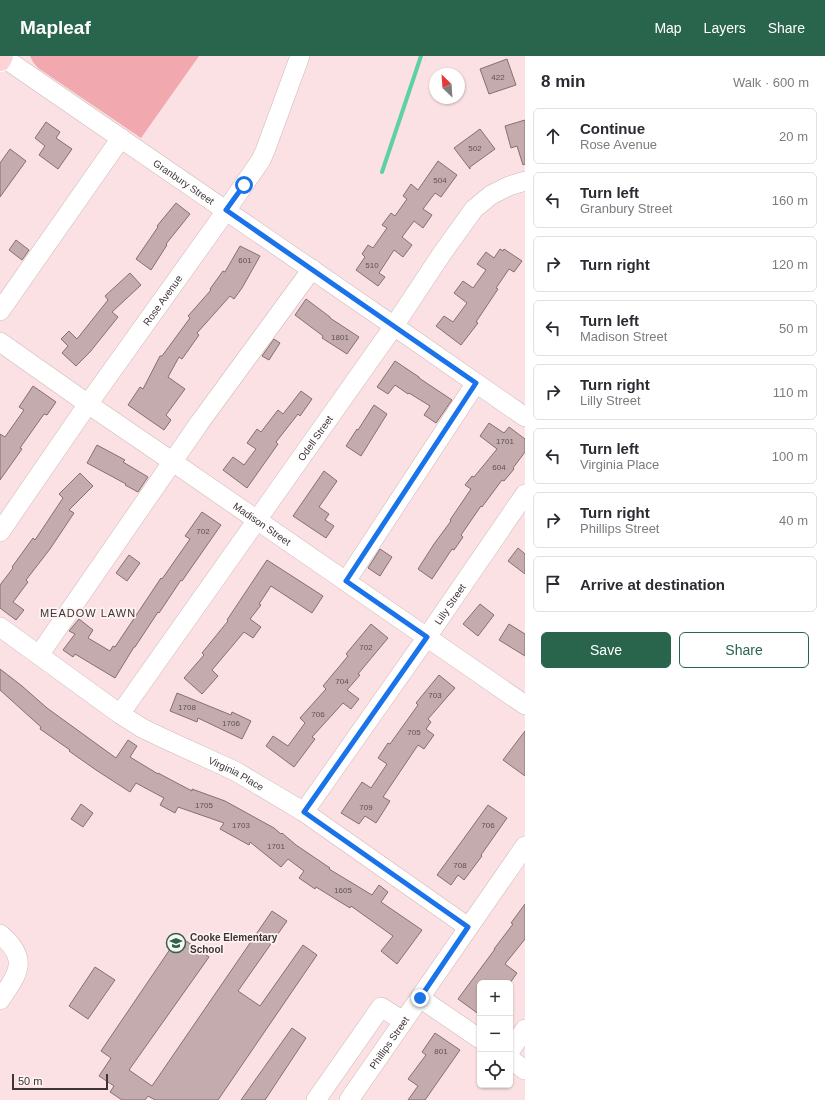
<!DOCTYPE html>
<html lang="en">
<head>
<meta charset="utf-8">
<style>
	:root { --surface:#fff; --page:#f7f7f7; --text:#2b2b33; --muted:#7c7c81; --line:#e1e1e2; --accent:#29644d }
	body { margin:0; font-family:Helvetica,sans-serif; background:var(--page); color:var(--text) }
	.controls { position:absolute; right:12px; bottom:12px; display:grid; overflow:hidden; border-radius:6px; box-shadow:0 1px 3px #0004 }
	.controls button { width:36px; height:36px; display:grid; place-items:center; padding:0; border:0; border-bottom:1px solid var(--line); background:var(--surface); color:var(--text); font:20px sans-serif }
	.compass { position:absolute; left:429px; top:12px; width:36px; height:36px; border-radius:50%; background:var(--surface); box-shadow:0 1px 3px #0004; rotate:335deg }
	.scale { position:absolute; left:12px; bottom:10px; width:96px; box-sizing:border-box; padding-left:4px; border:2px solid #3e3435; border-top:0; font-size:11px; line-height:14px; white-space:nowrap; color:#3e3435; -webkit-text-stroke:3px #fdf3f3; paint-order:stroke }
	.stop { position:absolute; width:12px; height:12px; margin:-9px; border:3px solid #1a73e8; border-radius:50%; background:#fff }
	.stop.end { background:#1a73e8; border-color:#fff; box-shadow:0 1px 4px #0008 }
	.list { margin:0; padding:0; list-style:none }
	h2 { display:flex; justify-content:space-between; align-items:center; height:52px; margin:0; padding:0 16px; font-size:17px }
	h2 small { font-size:13px; font-weight:400; color:var(--muted) }
	.list li { display:grid; grid-template-columns:26px 1fr auto; gap:12px; align-items:center; box-sizing:border-box; height:56px; margin:0 8px 8px; padding:0 8px; border:1px solid var(--line); border-radius:6px }
	.list b { display:block; font-size:15px; white-space:nowrap }
	.list p { margin:0; font-size:13px; white-space:nowrap; color:var(--muted) }
	.list em { font-size:13px; font-style:normal; color:var(--muted) }
	.actions { display:flex; gap:8px; padding:12px 16px }
	.actions a { flex:1; padding:9px 0; border:1px solid var(--accent); border-radius:6px; text-align:center; font-size:14px; color:var(--accent) }
	.actions .main { background:var(--accent); color:#fff }
	.icon { flex:none; width:22px; height:22px; fill:none; stroke:currentColor; stroke-width:2; stroke-linecap:round; stroke-linejoin:round }
	.map { position:relative; flex:none; width:525px; height:1044px; overflow:hidden }
	header { display:flex; align-items:center; gap:24px; box-sizing:border-box; height:56px; padding:0 20px; background:var(--accent); color:#fff }
	header strong { font-size:19px }
	nav { display:flex; gap:22px; margin-inline-start:auto; font-size:14px }
	main { display:flex }
	aside { flex:1; background:var(--surface) }
	.map>svg:first-child { display:block }
	.green { fill:#f1a8af }
	.lines { fill:none; stroke-linecap:round; stroke-linejoin:round }
	.stream { stroke:#5ed0a4; stroke-width:4 }
	.building { fill:#c4acae; stroke:#866f71 }
	.minor-casing { stroke:#cfb7b8; stroke-width:20 }
	.major-casing { stroke:#fff; stroke-width:24 }
	.minor { stroke:#fff; stroke-width:19 }
	.major { stroke:#fdd3d7; stroke-width:22 }
	.route { stroke:#1a73e8; stroke-width:5 }
	.labels { text-anchor:middle; stroke-width:3.5; stroke-linejoin:round; paint-order:stroke }
	.number-label { font-size:8px; fill:#605253 }
	.street-label { font-size:10px; fill:#3e3435; stroke:#fdf3f3 }
	.poi-label { font-size:10px; font-weight:bold; fill:#3e3435; stroke:#fdf3f3; text-anchor:start }
	.neighbourhood-label { font-size:11px; letter-spacing:1px; fill:#3e3435; stroke:#fdf3f3 }
</style>
</head>
<body>
<header>
<strong>Mapleaf</strong>
<nav><a>Map</a><a>Layers</a><a>Share</a></nav>
</header>
<main>
<div class="map">
<svg width="525" height="1044" viewBox="0 0 525 1044">
	<rect width="100%" height="100%" fill="#fbe1e3"/>
	<path class="green" d="M30,0H199L141,82L38,12L33,6Z"/>
	<g class="lines">
		<path class="stream" d="M382,116L421,0"/>
	</g>
	<path class="building" d="M507,3L516,29L489,38L480,13Z
		M525,64V108L523,109L517,90L511,92L505,70Z
		M46,66L60,76L56,82L72,93L58,113L39,99L45,90L35,82Z
		M480,73L495,93L470,111V113L454,92Z
		M10,93L26,105L0,141V107Z
		M438,105L457,119L441,141L435,137L423,153L432,159L423,172L414,165L402,181L412,189L403,201L394,194L379,217L385,221L378,230L356,214L365,201L362,198L368,189L373,192L387,172L382,169L391,157L395,160L407,143L403,140L411,128L418,134Z
		M176,147L190,158L166,188L167,189L151,214L136,203L158,171L157,170Z
		M16,184L29,194L22,204L9,194Z
		M240,190L260,200L242,232L234,243L230,240L197,277L199,279L182,303L179,301L168,321L185,333L166,359L171,364L164,374L128,349L140,331L143,333L160,300H162L190,262L188,260L211,234L210,233L223,215L225,216Z
		M500,193L503,195L504,193L522,205L514,216L509,213L496,232L498,233L476,266L478,267L461,289L436,270L444,260L453,266L467,247L454,237L463,225L473,232L486,214L477,208L486,196L494,202Z
		M130,217L141,229L112,256L118,261L90,296L76,310L62,297L68,290L61,283L69,275L77,283L108,244L105,240Z
		M306,243L330,261V262L359,281L347,298L322,282L323,280L295,259Z
		M274,283L280,287L269,304L262,300Z
		M395,305L419,321V322L452,344L436,367L424,359L430,350L409,337L408,338L395,329L388,338L377,331Z
		M33,330L56,346L47,359L44,358L20,392L22,393L0,424V378L5,381L24,354L19,351Z
		M301,335L312,343L300,360L298,358L276,386L278,388L247,432L223,414L233,401L244,409L256,393L247,387L257,373L261,376L278,354L283,358Z
		M374,349L387,358L361,400L346,390L357,373L358,374Z
		M489,367L504,377L509,371L525,383V396L513,412L514,413L504,425L502,424L482,451L481,450L461,479L463,481L454,494L452,493L432,523L418,513L434,488L451,465L450,464L471,433L465,429L472,420L474,421L497,393L480,380Z
		M97,389L125,404L123,406L148,421L138,436L125,429L126,428L87,407Z
		M324,415L337,425L319,451L329,458L325,464L334,470L326,482L293,460Z
		M80,417L93,430L69,454L74,457L50,493L26,524L28,526L13,546L24,554L16,564L0,552V529L13,512L12,511L33,482L35,484L63,442L59,438Z
		M202,456L221,469L182,525L181,524L159,557L158,556L135,591H134L115,622L75,598L73,601L63,594L75,578L69,575L79,563L93,574L88,582L110,595L113,590L115,591L161,522L162,523L190,483L185,480Z
		M518,492L525,498V518L508,505Z
		M380,493L392,501L380,520L368,512Z
		M129,499L140,507L127,525L116,517Z
		M267,504L323,540L312,557L271,530L259,548L261,549L250,563L261,571L253,582L244,576L212,614L218,620L202,638L184,622L204,599L202,597L228,565L227,564Z
		M480,548L494,559L478,580L463,568Z
		M371,568L388,582L358,618L360,619L347,634L359,643L351,653L343,647L312,681L315,683L294,711L266,690L273,680L288,690L305,667L300,662L326,633L323,630L348,600L346,598Z
		M509,568L525,578V600L499,584Z
		M0,613L22,630L47,652L116,702L128,684L137,690L130,701L158,718V717L192,735V733L225,745L274,772L281,778L282,777L296,789L330,812L329,813L372,839L379,829L388,836L381,846L422,874L397,908L381,895L393,880L351,850L350,852L316,831L315,833L299,822L304,815L288,803L281,811L250,786L249,789L220,773L224,767L178,751L175,757L160,749L164,742L136,727L130,736L96,714L69,695L70,694L40,673L41,671L0,634Z
		M439,619L455,632L428,663L431,666L426,673L434,679L424,693L418,689L383,741L390,745L376,767L365,760L359,768L341,757L362,726L371,732L387,708L378,702L388,687L390,688L418,649L416,647Z
		M177,637L231,659L232,656L251,665L242,683L198,662L197,666L170,655Z
		M525,675V720L503,704Z
		M81,748L93,757L83,771L71,763Z
		M488,749L507,762L481,799L482,800L464,824L458,819L451,829L437,819L462,785Z
		M525,848V883L505,908L517,917L510,927H480V959L458,943L495,893H494L513,868L511,867Z
		M272,855L287,865L238,935L260,950L303,889L317,899L218,1044H155L148,1040L145,1044H122L110,1036L114,1030L99,1020L111,1002L101,995L179,880L209,901L129,1014L152,1030Z
		M95,911L115,924L88,963L69,950Z
		M292,972L306,982L265,1044H241Z
		M435,977L460,994L425,1044H408L418,1030L408,1023L426,999L422,996Z"/>
	<g class="lines">
		<g class="minor-casing">
			<g id="minor">
				<path id="s1" d="M1,0L394,270L525,361"/>
				<path d="M0,255L121,82"/>
				<path id="s2" d="M0,286L88,348L173,406L525,649"/>
				<path id="s3" d="M0,476L88,348L216,169L261,104L265,95L300,0"/>
				<path d="M346,525L476,327"/>
				<path id="s4" d="M0,571L120,658L142,672L167,684L235,715L304,756L468,871"/>
				<path d="M39,599L200,366L312,213"/>
				<path id="s5" d="M120,658L394,270L443,196L474,153L491,139L509,130L525,125"/>
				<path id="s6" d="M304,756L427,581L525,438"/>
				<path d="M0,878C30,903 18,918 0,944"/>
				<path d="M420,942L480,983"/>
				<path d="M510,995L525,973"/>
				<path d="M510,1003L525,1014"/>
				<path d="M316,1044L381,951L403,965"/>
				<path id="s7" d="M349,1044L525,790"/>
			</g>
		</g>
		<g class="major-casing">
			<path id="major" d="M0,4L2,0"/>
		</g>
		<use href="#minor" class="minor"/>
		<use href="#major" class="major"/>
	</g>
	<g class="lines">
		<path class="route" d="M244,129L226,154L476,327L346,525L427,581L304,756L468,871L420,942"/>
	</g>
	<defs>
		<g id="school-ring" transform="scale(1)"><circle r="9.5" fill="#fdf3f3" stroke="#29644d" stroke-width="1.5"/><path d="M0-5L7-2L0 1L-7-2ZM-4 1L0 2.5L4 1V4Q0 6-4 4Z" fill="#29644d"/></g>
	</defs>
	<g fill-rule="evenodd">
		<use href="#school-ring" x="176" y="887"/>
	</g>
	<g class="labels">
		<g class="number-label">
			<text x="498" y="24">422</text>
			<text x="475" y="95">502</text>
			<text x="440" y="127">504</text>
			<text x="245" y="207">601</text>
			<text x="372" y="212">510</text>
			<text x="340" y="284">1801</text>
			<text x="505" y="388">1701</text>
			<text x="499" y="414">604</text>
			<text x="203" y="478">702</text>
			<text x="366" y="594">702</text>
			<text x="342" y="628">704</text>
			<text x="435" y="642">703</text>
			<text x="187" y="654">1708</text>
			<text x="318" y="661">706</text>
			<text x="231" y="670">1706</text>
			<text x="414" y="679">705</text>
			<text x="204" y="752">1705</text>
			<text x="366" y="754">709</text>
			<text x="241" y="772">1703</text>
			<text x="488" y="772">706</text>
			<text x="276" y="793">1701</text>
			<text x="460" y="812">708</text>
			<text x="343" y="837">1605</text>
			<text x="441" y="998">801</text>
		</g>
		<g class="street-label">
			<text dy="4" stroke="none"><textPath href="#s1" startOffset="222">Granbury Street</textPath></text>
			<text dy="4" stroke="none"><textPath href="#s3" startOffset="283">Rose Avenue</textPath></text>
			<text dy="4" stroke="none"><textPath href="#s5" startOffset="338">Odell Street</textPath></text>
			<text dy="4" stroke="none"><textPath href="#s2" startOffset="319">Madison Street</textPath></text>
			<text dy="4" stroke="none"><textPath href="#s6" startOffset="254">Lilly Street</textPath></text>
			<text dy="4" stroke="none"><textPath href="#s4" startOffset="279">Virginia Place</textPath></text>
			<text dy="4" stroke="none"><textPath href="#s7" startOffset="70">Phillips Street</textPath></text>
		</g>
		<g class="poi-label">
			<text x="190" y="885">Cooke Elementary<tspan x="190" dy="12">School</tspan></text>
		</g>
		<g class="neighbourhood-label">
			<text x="88" y="561">MEADOW LAWN</text>
		</g>
	</g>
</svg>
<div class="controls">
<button>+</button>
<button>−</button>
<button><svg class="icon" aria-label="locate" viewBox="0 0 24 24"><circle cx="12" cy="12" r="6"/><path d="M12 2v4M12 18v4M2 12h4M18 12h4"/></svg></button>
</div>
<svg class="compass" viewBox="-18 -18 36 36"><path d="M0-13l5 13h-10z" fill="#e53935"/><path d="M0 13l5-13h-10z" fill="#7c7c81"/></svg>
<div class="scale">50 m</div>
<div class="stop" style="left:244px;top:129px"></div>
<div class="stop end" style="left:420px;top:942px"></div>
</div>
<aside>
<h2>8 min<small>Walk · 600 m</small></h2>
<ul class="list">
<li><svg class="icon" aria-label="ahead" viewBox="0 0 24 24"><path d="M12 20V5M6 11l6-6 6 6"/></svg><div><b>Continue</b><p>Rose Avenue</p></div><em>20 m</em></li>
<li><svg class="icon" aria-label="left" viewBox="0 0 24 24"><path d="M17 20v-9H6M10 6l-5 5 5 5"/></svg><div><b>Turn left</b><p>Granbury Street</p></div><em>160 m</em></li>
<li><svg class="icon" aria-label="right" viewBox="0 0 24 24"><path d="M7 20v-9h11M14 6l5 5-5 5"/></svg><div><b>Turn right</b></div><em>120 m</em></li>
<li><svg class="icon" aria-label="left" viewBox="0 0 24 24"><path d="M17 20v-9H6M10 6l-5 5 5 5"/></svg><div><b>Turn left</b><p>Madison Street</p></div><em>50 m</em></li>
<li><svg class="icon" aria-label="right" viewBox="0 0 24 24"><path d="M7 20v-9h11M14 6l5 5-5 5"/></svg><div><b>Turn right</b><p>Lilly Street</p></div><em>110 m</em></li>
<li><svg class="icon" aria-label="left" viewBox="0 0 24 24"><path d="M17 20v-9H6M10 6l-5 5 5 5"/></svg><div><b>Turn left</b><p>Virginia Place</p></div><em>100 m</em></li>
<li><svg class="icon" aria-label="right" viewBox="0 0 24 24"><path d="M7 20v-9h11M14 6l5 5-5 5"/></svg><div><b>Turn right</b><p>Phillips Street</p></div><em>40 m</em></li>
<li><svg class="icon" aria-label="arrive" viewBox="0 0 24 24"><path d="M6 21V4h12l-3 4 3 4H6"/></svg><div><b>Arrive at destination</b></div></li>
</ul>
<div class="actions"><a class="main">Save</a><a>Share</a></div>
</aside>
</main>
</body>
</html>
